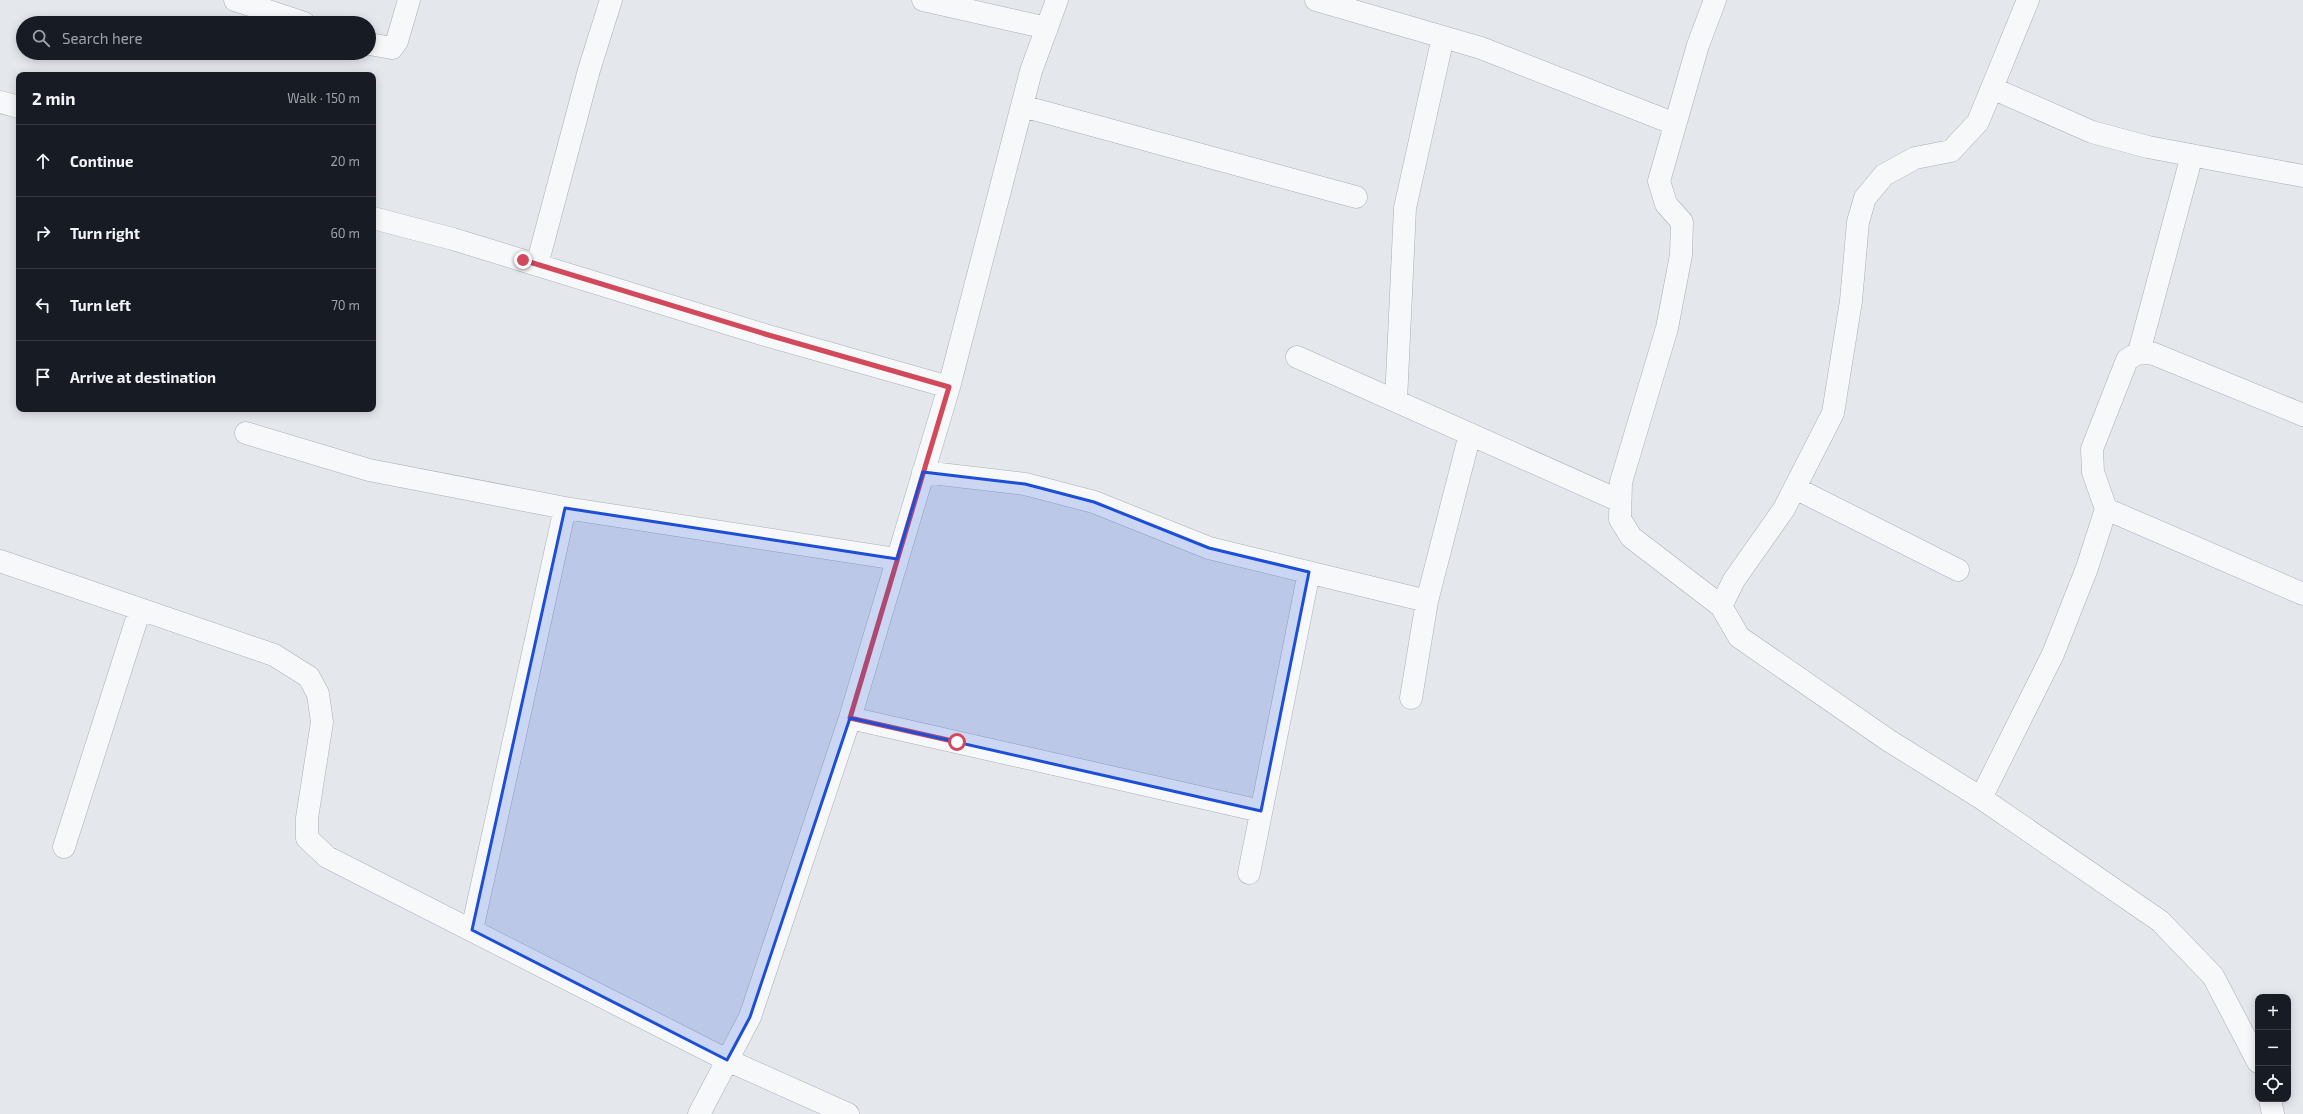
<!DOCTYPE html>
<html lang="en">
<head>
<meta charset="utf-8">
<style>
	:root { --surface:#171b24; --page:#242831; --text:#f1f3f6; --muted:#9ea1a6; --line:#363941 }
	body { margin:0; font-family:"Exo 2",sans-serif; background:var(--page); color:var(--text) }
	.controls { position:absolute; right:12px; bottom:12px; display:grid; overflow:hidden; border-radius:8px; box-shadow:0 2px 10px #0003 }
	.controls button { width:36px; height:36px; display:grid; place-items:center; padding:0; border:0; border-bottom:1px solid var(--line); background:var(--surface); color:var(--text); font:20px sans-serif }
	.stop { position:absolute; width:12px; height:12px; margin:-9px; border:3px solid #d1495b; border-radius:50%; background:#fff }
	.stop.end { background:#d1495b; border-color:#fff; box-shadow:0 1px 4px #0008 }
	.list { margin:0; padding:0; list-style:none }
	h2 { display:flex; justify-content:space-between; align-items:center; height:52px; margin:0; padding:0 16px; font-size:17px }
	h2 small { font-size:13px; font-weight:400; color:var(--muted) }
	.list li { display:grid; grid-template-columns:26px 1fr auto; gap:12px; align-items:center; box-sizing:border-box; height:72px; padding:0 16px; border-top:1px solid var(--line) }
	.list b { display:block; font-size:15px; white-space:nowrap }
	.list em { font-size:13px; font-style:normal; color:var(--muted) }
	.icon { flex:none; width:22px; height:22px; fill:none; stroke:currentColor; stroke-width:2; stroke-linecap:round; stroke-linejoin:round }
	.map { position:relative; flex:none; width:2303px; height:1114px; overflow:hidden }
	.search { position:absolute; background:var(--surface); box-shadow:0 2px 10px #0003; left:16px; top:16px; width:360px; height:44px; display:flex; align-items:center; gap:10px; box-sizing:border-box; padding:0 14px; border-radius:22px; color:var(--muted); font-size:15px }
	.panel { position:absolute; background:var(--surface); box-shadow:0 2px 10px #0003; left:16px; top:72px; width:360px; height:340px; border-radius:8px }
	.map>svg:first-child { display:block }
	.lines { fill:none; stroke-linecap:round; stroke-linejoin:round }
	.minor-casing { stroke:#a9aeb7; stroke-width:23 }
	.minor { stroke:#f7f8fa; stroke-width:22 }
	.route { stroke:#d1495b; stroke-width:5 }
	.marked { fill:#1d4ed8; fill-opacity:0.2; stroke:#1d4ed8; stroke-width:3; stroke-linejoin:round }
</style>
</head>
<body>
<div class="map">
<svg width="2303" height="1114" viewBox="0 0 2303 1114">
	<rect width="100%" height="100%" fill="#e4e7ec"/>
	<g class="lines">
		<g class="minor-casing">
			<path id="minor" d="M235,0L304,23
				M923,0L1047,28
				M1316,0L1481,48L1675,124
				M1715,0L1698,45L1659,181L1666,204L1682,222L1681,255L1667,328L1621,482L1620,519L1631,537L1721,606
				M2028,0L1978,122L1951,151L1915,158L1884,175L1865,198L1858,222L1851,301L1833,413L1784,509L1734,580L1721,606L1739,637L1888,740L1981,798L2160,921L2213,976L2258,1062
				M369,44L392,48L397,41L409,0
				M1992,88L2092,132L2148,147L2303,176
				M0,102L19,107
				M1022,106L1356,197
				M373,218L453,239L765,335L949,387
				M537,265L589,70L611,0
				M2139,352L2192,155
				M1297,357L1620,501
				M1396,401L1405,208L1443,37
				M246,433L369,470L565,508L897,559
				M923,472L1025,484L1094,502L1209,548L1427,601
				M1795,488L1958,570
				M2106,509L2303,594
				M0,561L274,655L309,677L318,694L322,722L307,818V838L327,857L727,1060L848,1114
				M1411,698L1427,601L1470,434
				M850,718L1261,811
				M1981,798L2053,654L2087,568L2106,509L2093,472L2092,449L2127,360L2139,352L2154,354L2303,415
				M64,847L140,609
				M1249,873L1309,572
				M472,930L565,508
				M2270,1099L2273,1114
				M699,1114L750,1017L850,718L949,387L1031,71L1057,0"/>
		</g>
		<use href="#minor" class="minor"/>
	</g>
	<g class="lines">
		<path class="route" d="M523,260L765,334L949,387L850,718L957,742"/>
	</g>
	<path class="marked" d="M923,472L1025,484L1094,502L1209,548L1309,572L1261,811L850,718L750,1017L727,1060L472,930L565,508L897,559Z"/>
</svg>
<div class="controls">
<button>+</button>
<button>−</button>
<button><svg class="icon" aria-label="locate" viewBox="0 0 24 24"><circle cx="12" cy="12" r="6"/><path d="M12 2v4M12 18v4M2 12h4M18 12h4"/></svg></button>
</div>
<div class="stop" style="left:957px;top:742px"></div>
<div class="stop end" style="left:523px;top:260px"></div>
<div class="search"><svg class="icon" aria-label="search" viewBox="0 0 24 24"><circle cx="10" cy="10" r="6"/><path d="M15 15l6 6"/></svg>Search here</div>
<section class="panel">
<h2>2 min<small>Walk · 150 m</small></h2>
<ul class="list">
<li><svg class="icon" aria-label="ahead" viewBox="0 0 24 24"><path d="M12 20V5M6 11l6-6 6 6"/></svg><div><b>Continue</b></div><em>20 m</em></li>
<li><svg class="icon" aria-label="right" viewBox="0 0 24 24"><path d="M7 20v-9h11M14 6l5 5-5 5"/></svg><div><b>Turn right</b></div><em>60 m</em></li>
<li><svg class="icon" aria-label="left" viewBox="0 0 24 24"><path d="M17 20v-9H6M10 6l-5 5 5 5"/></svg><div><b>Turn left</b></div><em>70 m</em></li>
<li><svg class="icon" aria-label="arrive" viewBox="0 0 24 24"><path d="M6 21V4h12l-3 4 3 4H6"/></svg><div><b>Arrive at destination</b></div></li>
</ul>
</section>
</div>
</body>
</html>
